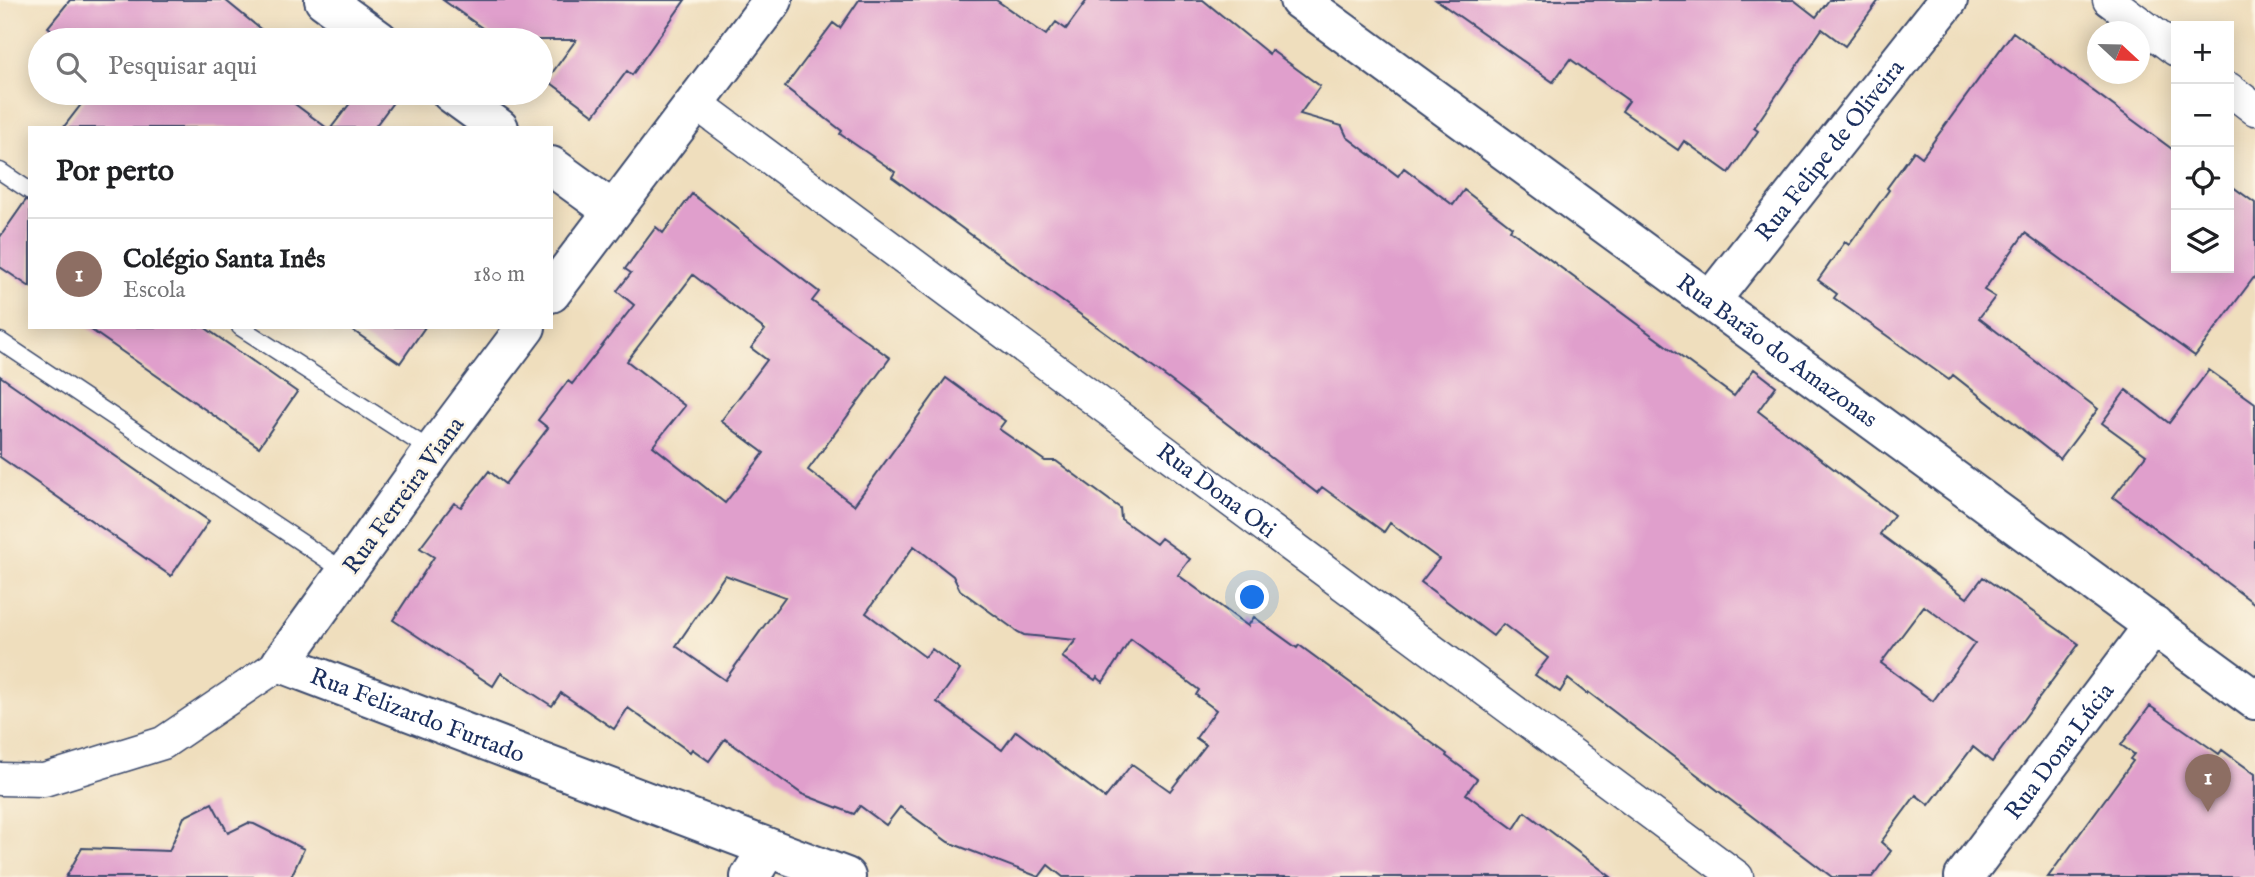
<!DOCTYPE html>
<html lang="pt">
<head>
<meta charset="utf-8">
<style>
	:root { --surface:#fff; --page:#f2f2f2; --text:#202124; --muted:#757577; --line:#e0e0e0; --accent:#b5179e }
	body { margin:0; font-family:"IM FELL English",serif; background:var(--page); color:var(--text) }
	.controls { position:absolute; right:21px; top:21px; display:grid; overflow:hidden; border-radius:0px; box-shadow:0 4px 18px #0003 }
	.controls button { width:63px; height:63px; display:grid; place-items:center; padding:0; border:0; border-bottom:2px solid var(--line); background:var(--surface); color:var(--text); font:35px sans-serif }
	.compass { position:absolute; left:2087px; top:21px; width:63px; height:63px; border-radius:50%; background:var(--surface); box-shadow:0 4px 18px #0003; rotate:112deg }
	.you { position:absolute; left:1253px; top:598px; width:24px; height:24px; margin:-18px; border:5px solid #fff; border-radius:50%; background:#1a73e8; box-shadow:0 0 0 10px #1a73e833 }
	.badge { display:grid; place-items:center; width:46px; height:46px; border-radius:50%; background:var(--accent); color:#fff; font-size:23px; font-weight:700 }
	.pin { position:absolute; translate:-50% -58px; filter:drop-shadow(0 2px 4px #0008) }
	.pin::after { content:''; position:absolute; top:37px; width:24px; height:21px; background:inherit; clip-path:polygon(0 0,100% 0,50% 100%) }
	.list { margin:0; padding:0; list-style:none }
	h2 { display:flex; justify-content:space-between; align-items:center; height:91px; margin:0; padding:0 28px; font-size:30px }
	h2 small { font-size:23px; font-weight:400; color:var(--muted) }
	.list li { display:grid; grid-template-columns:46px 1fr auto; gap:21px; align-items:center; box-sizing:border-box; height:112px; padding:0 28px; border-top:2px solid var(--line) }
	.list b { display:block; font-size:26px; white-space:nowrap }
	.list p { margin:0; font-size:23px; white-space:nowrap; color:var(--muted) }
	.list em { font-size:23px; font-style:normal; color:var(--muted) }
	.icon { flex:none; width:38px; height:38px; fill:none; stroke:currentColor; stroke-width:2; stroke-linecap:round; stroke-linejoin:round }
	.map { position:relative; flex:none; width:2255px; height:877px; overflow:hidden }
	.search { position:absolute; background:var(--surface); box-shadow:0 4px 18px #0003; left:28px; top:28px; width:525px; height:77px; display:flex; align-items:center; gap:18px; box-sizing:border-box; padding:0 24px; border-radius:38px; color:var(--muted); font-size:26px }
	.panel { position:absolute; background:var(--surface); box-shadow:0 4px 18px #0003; left:28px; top:126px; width:525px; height:203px; border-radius:0px }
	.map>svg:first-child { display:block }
	.building { fill:#e09fcc; fill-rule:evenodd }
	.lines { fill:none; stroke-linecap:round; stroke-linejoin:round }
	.service-casing { stroke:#3b496c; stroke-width:19 }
	.minor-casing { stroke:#3b496c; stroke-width:35 }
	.tertiary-casing { stroke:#3b496c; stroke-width:42 }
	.service { stroke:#fff; stroke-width:16 }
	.minor { stroke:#fff; stroke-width:32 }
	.tertiary { stroke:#fff; stroke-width:38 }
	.labels { text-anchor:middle; stroke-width:5; stroke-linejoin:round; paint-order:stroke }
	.street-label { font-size:24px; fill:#1b2f5e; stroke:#fcf5e5 }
</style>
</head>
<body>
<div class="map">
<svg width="2255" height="877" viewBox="0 0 2255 877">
	<rect width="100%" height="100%" fill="#fcf5e5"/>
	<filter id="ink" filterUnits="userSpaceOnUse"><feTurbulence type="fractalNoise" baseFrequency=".0143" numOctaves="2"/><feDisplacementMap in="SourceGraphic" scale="14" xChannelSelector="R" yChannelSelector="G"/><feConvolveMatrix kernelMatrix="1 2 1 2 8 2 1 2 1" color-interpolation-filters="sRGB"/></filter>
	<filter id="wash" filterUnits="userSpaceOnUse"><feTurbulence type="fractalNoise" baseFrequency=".00686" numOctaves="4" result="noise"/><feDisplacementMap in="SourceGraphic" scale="28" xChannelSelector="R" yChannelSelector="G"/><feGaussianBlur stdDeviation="1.57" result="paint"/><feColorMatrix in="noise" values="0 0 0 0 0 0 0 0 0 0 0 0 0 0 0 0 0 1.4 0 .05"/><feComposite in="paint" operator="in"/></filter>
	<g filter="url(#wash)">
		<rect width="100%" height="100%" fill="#efdebd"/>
		<g id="blocks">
			<path class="building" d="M70,0H225L269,36L266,40H65L48,27Z
				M443,0H685L632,75L627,71L594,115L547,80L576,40H499Z
				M859,0H996L1046,35L1056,22L1066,29L1087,0H1203L1269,54L1271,50L1320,86L1300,114L1342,126L1347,137L1398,176L1404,168L1453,205L1464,190L1512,227L1510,230L1734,396L1754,369L1776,386L1758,411L1894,515L1880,534L1967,598L1983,577L2079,644L1992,762L1973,747L1929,805L1916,795L1881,842L1891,851L1872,877H1832L1588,692L1587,694L1568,679L1560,692L1535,675L1548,658L1503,624L1493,636L1421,582L1439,559L1390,523L1384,532L1322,487L1317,493L1170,380L892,177L895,172L840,134L842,131L785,87L833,23L840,28ZM1924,606L1975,643L1933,701L1881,663Z
				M1436,0H1794L1816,17L1829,0H1879L1845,46L1822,29L1754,128L1758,131L1729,173L1684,141L1678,150L1622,111L1629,101L1570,59L1553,82Z
				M2013,32L2176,152V268H2229V194L2233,187L2255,203V276L2195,356L2025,233L1984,290L1995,297L1979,318L2098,409L2060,459L1953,375L1949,380L1834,298L1837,294L1818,280L1845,242L1849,245L1889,190L1887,188L1914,151L1922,157Z
				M90,93H280L327,128H63Z
				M358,93H400L374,128H331Z
				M692,194L819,292L812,301L890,358L808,470L854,505L946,378L1005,421L999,429L1045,461H1056L1120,508L1121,519L1156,544L1161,538L1190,559L1178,575L1248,626L1254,617L1297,648L1299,645L1447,754L1446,756L1477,779L1466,794L1514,829L1525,812L1611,877H1063L1048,865L1039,877L948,842L900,807L886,825L860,806L854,814L802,794L725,739L709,761L692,749L690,752L628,708L614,729L561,693L552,706L501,673L493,686L393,620L434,557L420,548L454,503L461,507L489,471L505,484L548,428L538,420L568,381L572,384L634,305L617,291L631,273L625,269L656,227L663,233ZM693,275L765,330L751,348L767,360L721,421L764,453L725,503L653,446L685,406L627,361ZM914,546L953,576L960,590L1018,632L1024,635L1076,640L1062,657L1095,680L1097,677L1103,682L1131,639L1199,690L1196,695L1216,710L1196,738L1206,745L1170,791L1132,764L1105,798L1016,731L1002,750L937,702L960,670L932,649L925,657L866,613ZM725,575L785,597L725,680L676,646Z
				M26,200L30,201V287L0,267V237Z
				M87,327H204L297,392L259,447Z
				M348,327H425L400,363Z
				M2209,370L2255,403V604L2113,497L2146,455L2102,423L2126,390L2169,423Z
				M0,376L209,521L171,576L0,457Z
				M2150,706L2219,754L2222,750L2255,774V877H2048L2133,761L2130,759L2134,754L2121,745Z
				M212,803L228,833L248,823L254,824L304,849L291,877H66L82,848L169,851L184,817Z"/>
		</g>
	</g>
	<g filter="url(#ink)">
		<use href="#blocks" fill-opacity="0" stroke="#3b496c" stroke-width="2"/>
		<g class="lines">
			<g class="service-casing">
				<path id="service" d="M0,171L30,191
					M240,327L432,451
					M0,341L347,573"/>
			</g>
			<g class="minor-casing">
				<g id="minor">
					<path d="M2109,0L2176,50"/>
					<path d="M2229,89L2255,109"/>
					<path id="s1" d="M696,103L1737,877"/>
					<path d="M0,779L44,780L163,743L281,663"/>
				</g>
			</g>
			<g class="tertiary-casing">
				<g id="tertiary">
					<path d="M324,0L379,40"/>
					<path id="s2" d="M1299,0L2255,700"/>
					<path d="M451,93L499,128"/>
					<path d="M551,166L613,211"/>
					<path d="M551,293L773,0"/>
					<path id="s3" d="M1711,300L1948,0"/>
					<path id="s4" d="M526,327L433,451L281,663L846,877"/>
					<path d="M750,877L768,848"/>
					<path id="s5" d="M1964,877L2154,625"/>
				</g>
			</g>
			<use href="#service" class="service"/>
			<use href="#minor" class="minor"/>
			<use href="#tertiary" class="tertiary"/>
		</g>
	</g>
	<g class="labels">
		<g class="street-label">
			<text dy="8" stroke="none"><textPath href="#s3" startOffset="191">Rua Felipe de Oliveira</textPath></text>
			<text dy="8" stroke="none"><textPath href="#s2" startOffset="593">Rua Barão do Amazonas</textPath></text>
			<text dy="8" stroke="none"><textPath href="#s1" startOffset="649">Rua Dona Oti</textPath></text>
			<text transform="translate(403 495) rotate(-54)" y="8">Rua Ferreira Viana</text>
			<text dy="8" stroke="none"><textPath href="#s4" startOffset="562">Rua Felizardo Furtado</textPath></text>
			<text dy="8" stroke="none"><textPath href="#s5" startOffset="158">Rua Dona Lúcia</textPath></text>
		</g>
	</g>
</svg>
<div class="controls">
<button>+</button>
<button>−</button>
<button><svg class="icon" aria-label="locate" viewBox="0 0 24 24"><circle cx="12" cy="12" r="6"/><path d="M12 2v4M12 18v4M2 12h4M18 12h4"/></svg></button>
<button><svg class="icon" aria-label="layers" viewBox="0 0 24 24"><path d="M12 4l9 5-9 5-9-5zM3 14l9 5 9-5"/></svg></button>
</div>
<svg class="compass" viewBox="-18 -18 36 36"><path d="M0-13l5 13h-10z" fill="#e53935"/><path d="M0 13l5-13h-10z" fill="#757577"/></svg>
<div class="you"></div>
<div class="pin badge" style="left:2208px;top:812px;background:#8d6e63">1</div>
<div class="search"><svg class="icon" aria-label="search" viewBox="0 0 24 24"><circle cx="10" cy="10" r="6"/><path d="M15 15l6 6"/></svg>Pesquisar aqui</div>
<section class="panel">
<h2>Por perto<small></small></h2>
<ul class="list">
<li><span class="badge" style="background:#8d6e63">1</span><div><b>Colégio Santa Inês</b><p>Escola</p></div><em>180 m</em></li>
</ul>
</section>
</div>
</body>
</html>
